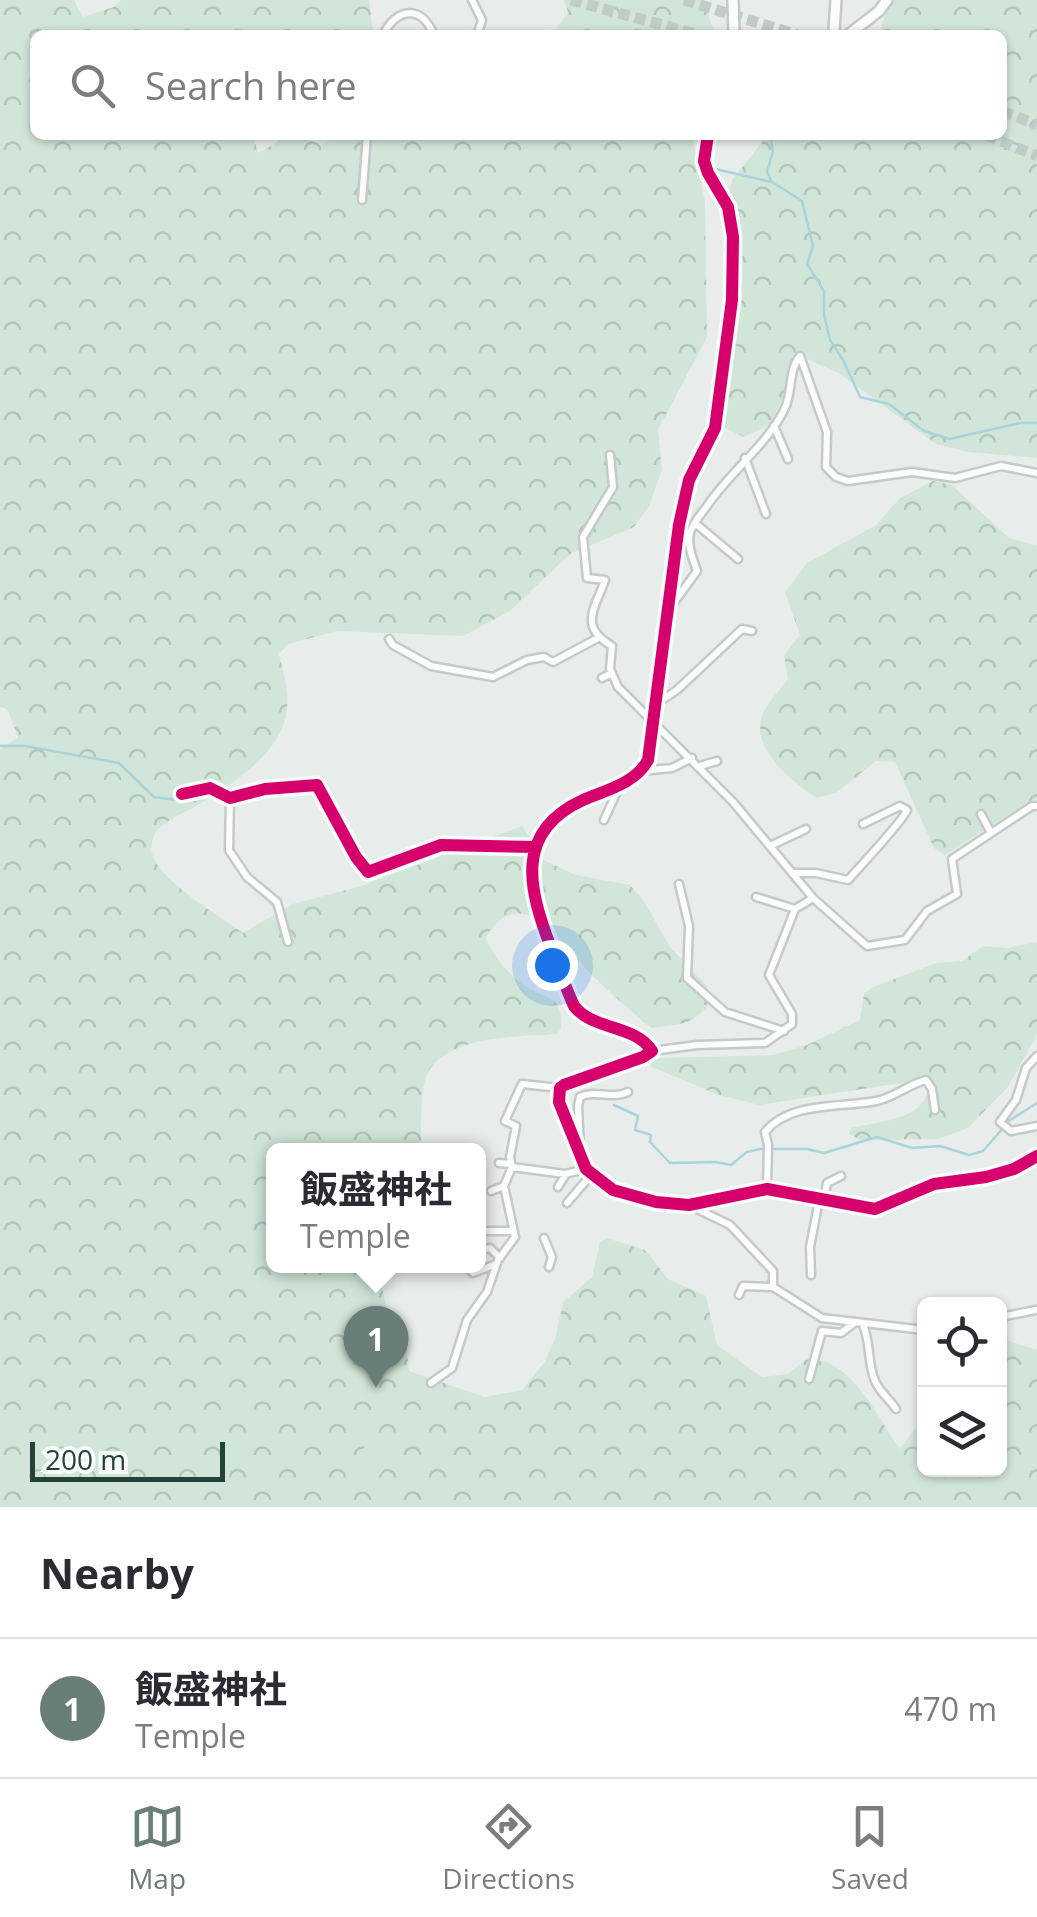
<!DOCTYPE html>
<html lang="en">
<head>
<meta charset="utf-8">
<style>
	:root { --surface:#fff; --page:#f2f2f3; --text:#2b2b33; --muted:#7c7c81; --line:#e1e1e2; --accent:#697e78 }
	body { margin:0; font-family:"Open Sans","Noto Sans JP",sans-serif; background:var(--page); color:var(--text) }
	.controls { position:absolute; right:30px; bottom:30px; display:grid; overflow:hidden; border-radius:15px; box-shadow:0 2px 8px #0004 }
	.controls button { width:90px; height:90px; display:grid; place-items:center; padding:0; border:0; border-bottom:2px solid var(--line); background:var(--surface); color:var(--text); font:50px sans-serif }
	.scale { position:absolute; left:30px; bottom:25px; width:195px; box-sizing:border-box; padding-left:10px; border:5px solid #24423a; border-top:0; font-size:28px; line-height:35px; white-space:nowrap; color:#24423a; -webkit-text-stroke:8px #f7fbf9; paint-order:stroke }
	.you { position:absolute; left:552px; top:965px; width:35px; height:35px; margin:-25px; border:8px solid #fff; border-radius:50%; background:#1a73e8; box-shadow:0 0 0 15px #1a73e833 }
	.badge { display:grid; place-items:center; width:65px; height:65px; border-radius:50%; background:var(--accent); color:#fff; font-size:32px; font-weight:700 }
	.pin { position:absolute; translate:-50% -82px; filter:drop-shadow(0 2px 5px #0008) }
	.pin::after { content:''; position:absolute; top:52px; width:35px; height:30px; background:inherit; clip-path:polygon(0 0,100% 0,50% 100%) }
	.popup { position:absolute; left:266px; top:1143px; width:220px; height:130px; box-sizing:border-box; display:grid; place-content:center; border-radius:15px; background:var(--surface); filter:drop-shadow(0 2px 8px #0005); font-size:32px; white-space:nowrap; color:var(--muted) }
	.popup b { font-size:38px; color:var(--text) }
	.popup::after { content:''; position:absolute; left:50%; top:100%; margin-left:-20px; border:20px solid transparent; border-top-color:var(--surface) }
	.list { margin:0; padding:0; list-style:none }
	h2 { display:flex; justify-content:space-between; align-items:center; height:130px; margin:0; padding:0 40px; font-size:42px }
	h2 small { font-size:32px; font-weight:400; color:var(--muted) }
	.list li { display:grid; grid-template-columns:65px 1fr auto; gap:30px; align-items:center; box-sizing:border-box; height:140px; padding:0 40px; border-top:2px solid var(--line) }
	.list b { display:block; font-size:38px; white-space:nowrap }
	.list p { margin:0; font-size:32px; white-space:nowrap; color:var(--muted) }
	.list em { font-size:32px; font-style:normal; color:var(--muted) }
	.icon { flex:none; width:55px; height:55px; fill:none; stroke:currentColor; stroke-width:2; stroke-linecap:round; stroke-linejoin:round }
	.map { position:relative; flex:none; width:1037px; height:1507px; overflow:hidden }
	.search { position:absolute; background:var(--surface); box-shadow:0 2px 8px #0004; left:30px; right:30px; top:30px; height:110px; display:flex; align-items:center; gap:25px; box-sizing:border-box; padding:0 35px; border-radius:15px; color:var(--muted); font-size:38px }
	.sheet { height:270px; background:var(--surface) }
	nav { display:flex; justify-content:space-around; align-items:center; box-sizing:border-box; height:140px; border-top:2px solid var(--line); background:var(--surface); font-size:28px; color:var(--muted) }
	nav a { display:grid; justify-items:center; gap:5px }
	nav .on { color:var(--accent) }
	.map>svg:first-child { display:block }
	.forest { fill:url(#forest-crowns) }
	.garden { fill:#d1e6d8 }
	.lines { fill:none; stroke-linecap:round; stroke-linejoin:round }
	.stream { stroke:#a9d4db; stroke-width:2.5 }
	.highway-tunnel { stroke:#c1cbc8; stroke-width:11; stroke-dasharray:11 5.5; stroke-linecap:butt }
	.street-casing { stroke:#c5cac8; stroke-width:11 }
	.secondary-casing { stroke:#c3cbc8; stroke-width:14 }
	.street { stroke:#fcfcfc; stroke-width:6 }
	.secondary { stroke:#fcfcfc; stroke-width:9 }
	.cycleway-casing { stroke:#f7fbf9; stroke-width:19 }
	.cycleway { stroke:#d6006c; stroke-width:12 }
</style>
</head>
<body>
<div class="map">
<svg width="1037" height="1507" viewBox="0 0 1037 1507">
	<defs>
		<pattern id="forest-crowns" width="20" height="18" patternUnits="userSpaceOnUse" patternTransform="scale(2.5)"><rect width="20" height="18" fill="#d1e6d8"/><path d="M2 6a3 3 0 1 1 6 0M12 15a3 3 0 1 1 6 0" fill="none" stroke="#b3c6ba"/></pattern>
	</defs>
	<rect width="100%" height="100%" fill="#e8edeb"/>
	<path class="forest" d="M0,0H74L83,17L114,7L121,0H369L373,32L364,35H35V135H253L258,153L276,143L280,135H300L321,145L337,135H692L705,202L707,337L658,430L662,470L649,506L634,527L570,554L510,611L463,636L337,631L288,644L279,654C284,675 290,693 286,715C279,755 229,787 196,806C184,813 166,820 157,831C153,836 150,846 152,853C158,880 220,916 243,933L293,904L361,886L522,826L545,861L576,875L630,885L644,901L670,947L706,985L710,1002C695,1026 678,1024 651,1028C631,1011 611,994 592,975C564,947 523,877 486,937C491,954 510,976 525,986C549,1001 563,995 561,1029L557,1034C519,1037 439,1034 425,1080C421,1094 421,1127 421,1142L412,1150H274V1266H377L389,1319L406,1341L409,1371L485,1397L522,1390L544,1363L555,1339L563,1302L592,1277L600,1242L607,1238L645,1250L668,1279L706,1296L717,1345L762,1377L788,1374L805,1360C850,1354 877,1417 900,1449L924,1417V1470H1000V1338L1037,1350V1507H0V750L18,737L7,709L0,707Z
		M564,0H704L715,35H552L568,12Z
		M889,0H1037V458L968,452L936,444L840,374L805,358L769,425L744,437L721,426L734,261L729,195L732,180L768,135H1002V35H879Z
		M933,481L952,485L1009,538L1037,546V799L1028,802L945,855L934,848L895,762L876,761L837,792L817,798C791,781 747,747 764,711C770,700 781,689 788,679L784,655L800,635L785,592L807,563L876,525L900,498Z
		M1037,942V1034L1008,1087L968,1128L938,1139L860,1140L849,1134L851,1128C879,1121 928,1120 928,1085L907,1082L759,1105L719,1095L652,1067L650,1062L661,1058L773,1055L807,1045L860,1020L864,994L873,987L936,963L962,961L983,946L1008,948Z"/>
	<path class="garden" d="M370,1442L384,1470L376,1479L359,1453Z"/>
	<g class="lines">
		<path class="stream" d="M770,135L773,152L767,172L771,181
			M711,168L772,182L802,201L813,246L807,264L824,291V315L830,340L843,360L860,397L889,404L924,431L949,439L1020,423H1037
			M0,746H25L119,763L154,797L185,801
			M614,1105L638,1116L635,1130L651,1135L650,1142L670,1163L716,1162L731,1165L747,1152L760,1149H807L824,1153L877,1137L912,1148L940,1146L969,1155L983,1151L1010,1120L1037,1103"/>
		<path class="highway-tunnel" d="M571,0L699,35
			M684,0L798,35
			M1002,111L1037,125
			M986,135L1037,156"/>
		<g class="street-casing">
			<path id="street" d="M472,0L482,20L477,35
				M383,35C397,8 421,4 434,35
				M362,200L367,135
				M774,426L788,459
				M610,455L613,487L583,537L587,578L605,580C595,609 578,626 612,646L610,669L618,687L733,802L813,898L867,946L905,940L927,911L957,894L952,859L1032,806H1037
				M745,458L766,514
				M695,523L738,559
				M670,608L697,571C693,559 687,546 690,533C693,523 701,514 707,506C729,473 769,443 785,408C793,391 788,370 800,356L827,432L826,467L836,477L848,481L912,472L955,478L1001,466L1037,473
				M389,639L393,645L431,666L493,677L527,660L544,657L553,662L598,638
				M602,678L612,673
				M656,704L677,690L742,629L752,631
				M700,766L717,761
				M641,771L672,768L692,758
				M182,794L210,788L230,798L265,789L317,785L356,857L368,872L441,845L536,847
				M230,798L229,850L247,877L277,902L288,942
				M981,814L991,833
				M604,820L620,785
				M770,846L806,829
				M794,873H816L848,880C859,868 904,819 907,810L900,806L863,824
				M679,884L689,926L687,978L725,1012L784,1031
				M756,897L795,909
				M652,1051L697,1045L765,1043L792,1024V1014L769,975L795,909L813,898
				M1037,1056L1026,1068L1016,1100L1000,1122L1011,1131L1037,1126
				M580,1148L578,1106L580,1097C596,1089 612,1100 628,1092
				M499,1163L511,1164
				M512,1167L510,1157L516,1126L505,1121L522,1084L560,1088
				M558,1187L566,1174
				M767,1189L768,1145L765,1132C790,1101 841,1108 876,1101C893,1098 909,1084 926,1080L932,1089L935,1110
				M491,1191L504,1186
				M824,1201L827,1183L841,1176
				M567,1203L591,1175
				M689,1205L730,1225L773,1271V1287L822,1318L924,1330
				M485,1231H511
				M544,1238L552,1257L549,1267
				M484,1249L490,1248L500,1258
				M446,1266H448
				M466,1266L473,1273L496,1264
				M811,1275L810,1247L819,1200
				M739,1295L743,1286L773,1287
				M1000,1317L1036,1310
				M863,1325C871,1343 867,1362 875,1381C879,1391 890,1400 896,1409
				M809,1379L822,1331L841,1333L854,1323
				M431,1383L452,1368L467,1320L487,1292L498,1260L515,1237L504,1186L512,1167L565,1174L586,1169"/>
		</g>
		<g class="secondary-casing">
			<path id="secondary" d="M733,0L734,35
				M836,0L834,30L837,35
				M848,35L879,11L887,0
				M708,135L704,161L708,173L728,207L733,237L732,300L715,428L689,480L679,525L648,760C635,784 606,790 583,800C513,832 529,890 551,948C559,967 565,987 574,1006C593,1031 635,1024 652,1051L643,1057L564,1085L560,1088L559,1102L586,1169L613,1190L656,1202L689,1205L767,1189L875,1209L934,1184L986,1177L1014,1169L1037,1156"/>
		</g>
		<use href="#street" class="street"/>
		<use href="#secondary" class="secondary"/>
		<g class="cycleway-casing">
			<path id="cycleway" d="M708,135L704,161L708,173L728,207L733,237L732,300L715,428L689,480L679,525L648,760C635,784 606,790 583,800C513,832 529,890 551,948C559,967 565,987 574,1006C593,1031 635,1024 652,1051L643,1057L564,1085L560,1088L559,1102L586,1169L613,1190L656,1202L689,1205L767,1189L875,1209L934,1184L986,1177L1014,1169L1037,1156
				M182,794L210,788L230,798L265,789L317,785L356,857L368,872L441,845L536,847"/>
		</g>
		<use href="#cycleway" class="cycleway"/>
	</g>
</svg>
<div class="controls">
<button><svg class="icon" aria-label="locate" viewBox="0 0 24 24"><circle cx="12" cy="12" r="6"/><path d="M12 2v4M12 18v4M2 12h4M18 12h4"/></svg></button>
<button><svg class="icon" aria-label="layers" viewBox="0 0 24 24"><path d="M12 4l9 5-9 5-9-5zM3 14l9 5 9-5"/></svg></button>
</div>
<div class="scale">200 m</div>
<div class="you"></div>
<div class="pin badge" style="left:376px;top:1388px">1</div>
<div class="popup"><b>飯盛神社</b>Temple</div>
<div class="search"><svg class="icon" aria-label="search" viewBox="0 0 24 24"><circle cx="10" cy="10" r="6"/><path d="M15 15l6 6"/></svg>Search here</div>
</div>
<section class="sheet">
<h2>Nearby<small></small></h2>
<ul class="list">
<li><span class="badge">1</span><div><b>飯盛神社</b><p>Temple</p></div><em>470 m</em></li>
</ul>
</section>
<nav>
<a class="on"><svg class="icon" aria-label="map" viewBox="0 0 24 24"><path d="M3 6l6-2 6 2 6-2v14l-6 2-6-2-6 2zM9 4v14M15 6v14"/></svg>Map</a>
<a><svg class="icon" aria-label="directions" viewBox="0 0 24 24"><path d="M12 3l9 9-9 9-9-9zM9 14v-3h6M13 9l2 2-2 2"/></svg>Directions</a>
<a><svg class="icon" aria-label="saved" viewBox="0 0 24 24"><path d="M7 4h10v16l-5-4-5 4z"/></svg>Saved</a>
</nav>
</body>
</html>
